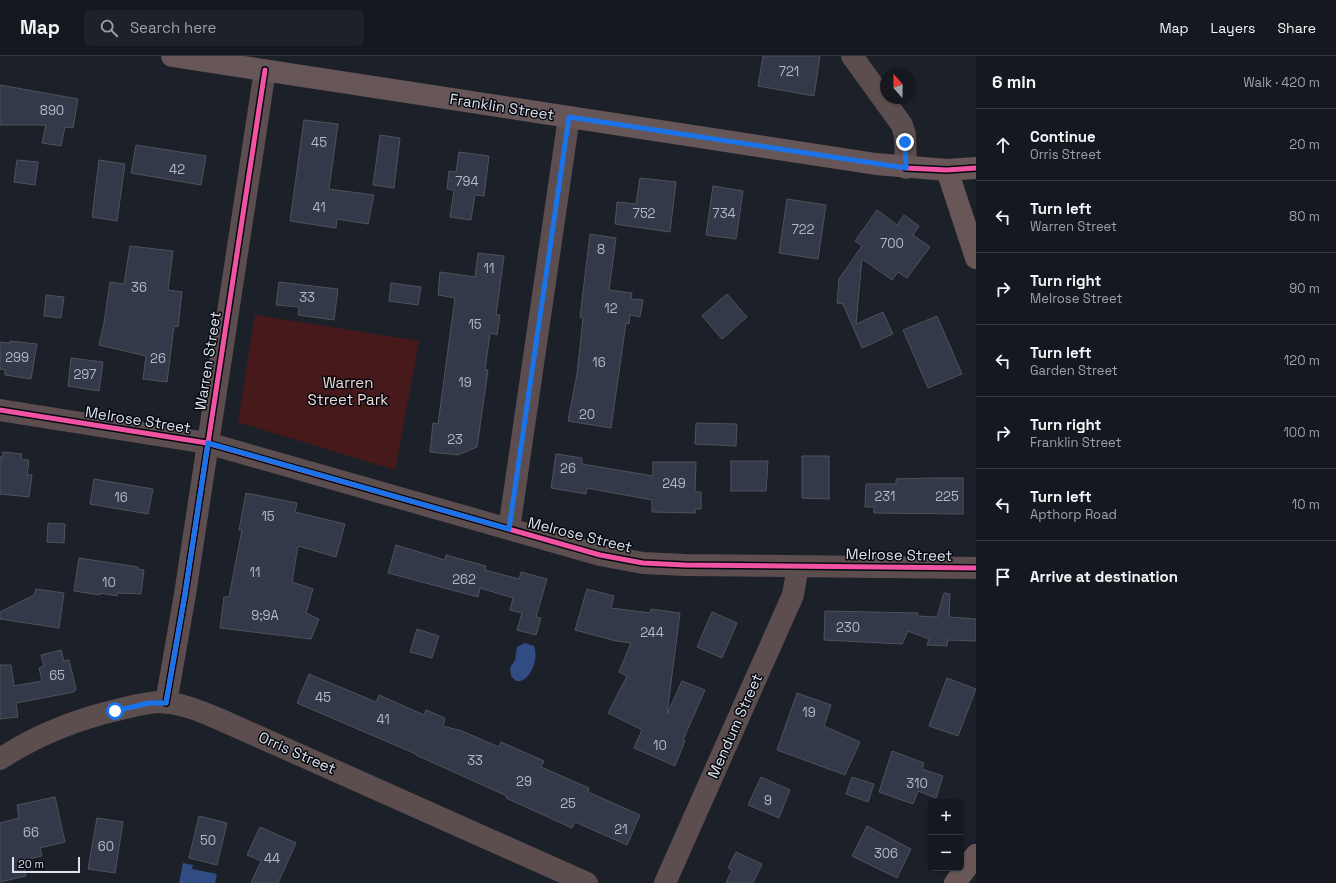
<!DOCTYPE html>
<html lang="en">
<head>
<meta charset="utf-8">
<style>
	:root { --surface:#15181f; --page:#1e2128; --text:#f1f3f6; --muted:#9da0a4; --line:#34373d }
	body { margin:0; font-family:"Space Grotesk",sans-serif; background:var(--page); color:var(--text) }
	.controls { position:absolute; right:12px; bottom:12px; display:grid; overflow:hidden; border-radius:6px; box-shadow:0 1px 3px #0004 }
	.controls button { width:36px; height:36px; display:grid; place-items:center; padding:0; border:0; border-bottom:1px solid var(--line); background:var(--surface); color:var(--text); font:20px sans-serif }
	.compass { position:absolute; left:880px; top:12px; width:36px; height:36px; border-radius:50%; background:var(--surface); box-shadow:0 1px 3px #0004; rotate:340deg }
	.scale { position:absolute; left:12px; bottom:10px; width:68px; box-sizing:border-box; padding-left:4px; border:2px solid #dce3ee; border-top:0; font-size:11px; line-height:14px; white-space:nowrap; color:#dce3ee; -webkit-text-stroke:3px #05080f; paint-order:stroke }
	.stop { position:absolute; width:12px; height:12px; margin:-9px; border:3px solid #1a73e8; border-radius:50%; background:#fff }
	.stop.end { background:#1a73e8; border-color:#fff; box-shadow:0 1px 4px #0008 }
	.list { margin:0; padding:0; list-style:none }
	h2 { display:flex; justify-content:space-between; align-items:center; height:52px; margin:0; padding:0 16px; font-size:17px }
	h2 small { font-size:13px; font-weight:400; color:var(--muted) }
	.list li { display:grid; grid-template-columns:26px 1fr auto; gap:12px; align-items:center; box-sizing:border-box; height:72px; padding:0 16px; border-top:1px solid var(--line) }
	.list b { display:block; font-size:15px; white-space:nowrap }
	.list p { margin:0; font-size:13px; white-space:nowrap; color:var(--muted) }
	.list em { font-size:13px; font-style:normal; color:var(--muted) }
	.icon { flex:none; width:22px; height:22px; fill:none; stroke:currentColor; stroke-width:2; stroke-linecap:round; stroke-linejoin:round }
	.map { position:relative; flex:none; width:976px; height:827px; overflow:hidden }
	header { display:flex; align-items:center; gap:24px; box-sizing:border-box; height:56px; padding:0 20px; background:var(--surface); border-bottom:1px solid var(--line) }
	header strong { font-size:19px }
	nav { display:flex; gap:22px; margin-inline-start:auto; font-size:14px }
	.search { width:280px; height:36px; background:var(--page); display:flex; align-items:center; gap:10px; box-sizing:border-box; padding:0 14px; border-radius:6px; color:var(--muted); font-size:15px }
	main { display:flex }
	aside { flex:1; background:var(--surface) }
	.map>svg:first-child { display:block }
	.green { fill:#48191a }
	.water { fill:#314c82 }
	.building { fill:#333949; stroke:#4e525a }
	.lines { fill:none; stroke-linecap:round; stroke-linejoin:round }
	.street { stroke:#5c4d4e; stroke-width:22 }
	.secondary { stroke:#695758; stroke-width:22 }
	.primary { stroke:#675657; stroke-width:22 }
	.cycleway-casing { stroke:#05080f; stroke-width:8 }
	.cycleway { stroke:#f153a3; stroke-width:5 }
	.route { stroke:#1a73e8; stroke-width:5 }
	.labels { text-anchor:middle; stroke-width:3; stroke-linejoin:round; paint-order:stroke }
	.number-label { font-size:13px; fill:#b2b8c5 }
	.street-label { font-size:15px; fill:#dce3ee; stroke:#05080f }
	.park-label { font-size:15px; fill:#efd8d6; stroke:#05080f }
</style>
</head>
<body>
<header>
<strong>Map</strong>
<div class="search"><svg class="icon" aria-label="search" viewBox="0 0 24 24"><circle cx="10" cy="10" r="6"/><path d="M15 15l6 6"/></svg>Search here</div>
<nav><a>Map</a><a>Layers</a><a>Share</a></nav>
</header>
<main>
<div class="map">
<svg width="976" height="827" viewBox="0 0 976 827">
	<rect width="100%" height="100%" fill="#1c2029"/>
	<path class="green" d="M255,259L419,285L395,414L238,366Z"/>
	<path class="water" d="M525,587L534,590C539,602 531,627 516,625L511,620L510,612L515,604L517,591Z
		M183,807L193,809L192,813L217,818L215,827H179Z"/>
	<path class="building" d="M763,0H820L814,40L758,30Z
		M0,29L78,43L73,72L65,71L61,90L42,87L46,69H0Z
		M304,64L338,68L329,133L374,139L368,168L337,163L336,172L290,165Z
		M380,79L400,82L394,132L373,129Z
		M136,89L206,100L201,129L131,117Z
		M459,96L489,100L484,140L475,139L471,164L450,161L454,134L447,133L449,115L456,116Z
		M17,104L38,106L35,129L14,126Z
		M99,104L125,108L117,165L92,161Z
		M640,122L676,126L670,176L615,168L617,146L636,148Z
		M713,130L743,135L736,183L706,179Z
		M787,143L826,149L818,203L779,197Z
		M877,154L897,169L904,159L919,170L913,179L930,191L907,222L898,216L892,224L862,203L856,268L883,256L893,278L862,292L843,248L837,247L839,223L862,190L855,185Z
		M590,178L616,182L609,234L632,237L631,243L643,244L640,261L630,259L629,268L626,267L611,372L568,365L577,318L583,262L580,261Z
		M130,190L173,195L168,234L182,236L178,271L174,270L167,326L143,323L146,300L99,289L104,267L110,226L124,228Z
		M478,197L504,200L496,259H500L497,279L490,277L485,314H488L477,391L458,399L430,396L433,367L438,368L455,242L438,239L440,216L475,221Z
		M279,226L338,233L334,264L298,259L299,251L276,249Z
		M391,227L421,231L418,249L389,245Z
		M727,238L747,261L722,283L702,260Z
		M46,239L64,241L61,262L44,260Z
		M937,260L962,318L928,332L903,274Z
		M10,285L37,288L31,323L5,319V314L0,313V286L10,287Z
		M71,302L103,306L99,335L68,330Z
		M696,367L737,368L736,390L695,388Z
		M3,396L22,398L21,403L29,404L27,419H32L29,441L0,438V401H3Z
		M556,398L582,402V408L653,420V406H696L695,436H701V453H695V457L652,456V444L587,432L586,438L551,432Z
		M802,400H829V443L802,442Z
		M731,405H768L766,435H731Z
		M932,422H963V458L874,457V451H865L866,428H896V423Z
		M94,423L153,433L148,458L90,448Z
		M246,437L297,447L295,456L345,468L336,501L298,490L292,526L313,533L306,557L319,563L311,583L220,572L224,541H229L242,474H239Z
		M48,467L65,468L64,487L47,486Z
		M396,489L445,504L446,499L486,510L485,514L519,523L521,516L547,523L536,561L541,562L536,579L517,574L522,557L510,554L513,542L480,532L478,541L388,517Z
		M79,502L138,511L137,513L144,514L141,538L117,537V540L100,537V539L74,535Z
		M36,533L64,537L59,572L0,563V556L34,539Z
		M587,533L614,540L611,552L650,557L651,553L680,557L667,658L682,625L705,634L683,684L685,685L675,710L634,692L642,674L608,657L627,620L619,616L631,587L616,585L575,574Z
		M944,537L950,538L949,561L976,563V585L948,584L947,590L927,589L929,583L908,575L902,588L824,584L825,555L918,557V560L937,561Z
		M712,556L737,567L722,602L697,591Z
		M417,573L439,580L432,602L410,596Z
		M61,594L64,605L69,604L76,633L74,636L16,647L18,661L0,663V609H11L14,630L42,625L39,612L44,610L41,599Z
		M309,618L376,646L379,639L424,659L426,654L445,662L443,670L462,675L499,691L501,686L544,705L541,711L589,732L588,736L640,759L627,789L575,766L572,772L506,742L507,740L416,699V698L297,647Z
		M947,622L976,633L958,680L929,670Z
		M797,637L831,649L824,670L860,686L845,719L777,694Z
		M892,695L924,707L922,713L943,720L936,742L918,735L913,748L879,736Z
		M761,721L790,734L779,762L748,749Z
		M852,721L874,728L868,746L846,738Z
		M55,741L65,786L40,792L42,800L23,804L26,820L0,826V767L19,762L17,749Z
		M199,760L227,767L217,809L189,802Z
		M97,762L123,766L115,817L88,813Z
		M867,770L911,793L897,822L852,800Z
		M260,771L296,787L278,827H251L261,805L247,799Z
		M736,796L762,808L753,827H726L732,814L728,812Z"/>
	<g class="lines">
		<path class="street" d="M852,0L902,69L905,79L906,112
			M0,354L207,387L600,499L643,507L685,509L976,512
			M509,473L569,61
			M166,647L185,538L265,14
			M0,703C38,678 77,663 121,653C134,650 147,646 161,646C181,647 200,655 219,663L587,827
			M665,827L793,539L798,510"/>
		<path class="secondary" d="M947,114L976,202
			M955,827L976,799"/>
		<path class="primary" d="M172,0L876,108L947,114L976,112"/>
		<g class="cycleway-casing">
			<path id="cycleway" d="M906,112L947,114L976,112
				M0,354L207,387L600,499L643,507L685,509L976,512
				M166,647L185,538L265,14"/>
		</g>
		<use href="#cycleway" class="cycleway"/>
	</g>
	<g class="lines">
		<path class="route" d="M115,655L149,647H166L185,538L208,387L509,473L569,61L906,112L905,86"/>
	</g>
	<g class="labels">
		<g class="number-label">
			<text x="789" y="20">721</text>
			<text x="52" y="59">890</text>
			<text x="319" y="91">45</text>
			<text x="177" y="118">42</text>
			<text x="467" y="130">794</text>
			<text x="319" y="156">41</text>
			<text x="644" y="162">752</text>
			<text x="724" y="162">734</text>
			<text x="803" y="178">722</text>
			<text x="892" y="192">700</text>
			<text x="601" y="198">8</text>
			<text x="489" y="217">11</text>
			<text x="139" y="236">36</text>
			<text x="307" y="246">33</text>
			<text x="611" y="257">12</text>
			<text x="475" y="273">15</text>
			<text x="17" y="306">299</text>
			<text x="158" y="307">26</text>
			<text x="599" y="311">16</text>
			<text x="85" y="323">297</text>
			<text x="465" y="331">19</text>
			<text x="587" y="363">20</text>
			<text x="455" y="388">23</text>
			<text x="568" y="417">26</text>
			<text x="674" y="432">249</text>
			<text x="885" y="445">231</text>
			<text x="947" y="445">225</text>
			<text x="121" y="446">16</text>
			<text x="268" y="465">15</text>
			<text x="255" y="521">11</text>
			<text x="464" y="528">262</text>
			<text x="109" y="531">10</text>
			<text x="265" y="564">9;9A</text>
			<text x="848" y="576">230</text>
			<text x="652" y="581">244</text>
			<text x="57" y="624">65</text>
			<text x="323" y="646">45</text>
			<text x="809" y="661">19</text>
			<text x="383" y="668">41</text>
			<text x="660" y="694">10</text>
			<text x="475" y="709">33</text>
			<text x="524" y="730">29</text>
			<text x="917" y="732">310</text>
			<text x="768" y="749">9</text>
			<text x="568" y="752">25</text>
			<text x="621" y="778">21</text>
			<text x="31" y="781">66</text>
			<text x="208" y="789">50</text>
			<text x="106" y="795">60</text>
			<text x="886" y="802">306</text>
			<text x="272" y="807">44</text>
		</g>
		<g class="street-label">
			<text transform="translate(502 51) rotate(9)" y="5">Franklin Street</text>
			<text transform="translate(208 305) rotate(-81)" y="5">Warren Street</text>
			<text transform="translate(138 364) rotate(9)" y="5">Melrose Street</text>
			<text transform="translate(580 479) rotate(14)" y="5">Melrose Street</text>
			<text transform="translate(899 499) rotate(1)" y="5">Melrose Street</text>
			<text transform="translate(735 670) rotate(-66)" y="5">Mendum Street</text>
			<text transform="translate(297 697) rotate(24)" y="5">Orris Street</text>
		</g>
		<g class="park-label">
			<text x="348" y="332">Warren<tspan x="348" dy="17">Street Park</tspan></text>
		</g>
	</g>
</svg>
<div class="controls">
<button>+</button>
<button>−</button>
</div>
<svg class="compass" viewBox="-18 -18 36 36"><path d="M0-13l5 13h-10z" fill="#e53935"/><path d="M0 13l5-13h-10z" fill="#9da0a4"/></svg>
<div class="scale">20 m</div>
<div class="stop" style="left:115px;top:655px"></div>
<div class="stop end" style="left:905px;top:86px"></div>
</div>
<aside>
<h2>6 min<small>Walk · 420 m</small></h2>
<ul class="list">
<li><svg class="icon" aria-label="ahead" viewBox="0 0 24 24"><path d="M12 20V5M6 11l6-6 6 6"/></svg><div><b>Continue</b><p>Orris Street</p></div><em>20 m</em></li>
<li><svg class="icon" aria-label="left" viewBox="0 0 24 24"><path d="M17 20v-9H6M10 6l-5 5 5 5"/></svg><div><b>Turn left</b><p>Warren Street</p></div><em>80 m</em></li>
<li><svg class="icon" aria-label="right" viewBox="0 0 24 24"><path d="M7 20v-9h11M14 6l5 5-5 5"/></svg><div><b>Turn right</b><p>Melrose Street</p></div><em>90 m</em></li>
<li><svg class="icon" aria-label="left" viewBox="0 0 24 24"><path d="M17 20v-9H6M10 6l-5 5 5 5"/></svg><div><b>Turn left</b><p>Garden Street</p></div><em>120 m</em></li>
<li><svg class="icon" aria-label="right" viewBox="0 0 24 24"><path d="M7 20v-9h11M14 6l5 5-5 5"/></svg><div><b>Turn right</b><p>Franklin Street</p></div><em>100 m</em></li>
<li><svg class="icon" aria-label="left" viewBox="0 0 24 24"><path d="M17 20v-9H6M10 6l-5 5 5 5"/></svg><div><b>Turn left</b><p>Apthorp Road</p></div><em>10 m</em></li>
<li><svg class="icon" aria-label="arrive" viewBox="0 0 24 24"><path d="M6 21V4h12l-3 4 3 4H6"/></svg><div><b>Arrive at destination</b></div></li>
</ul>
</aside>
</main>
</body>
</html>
